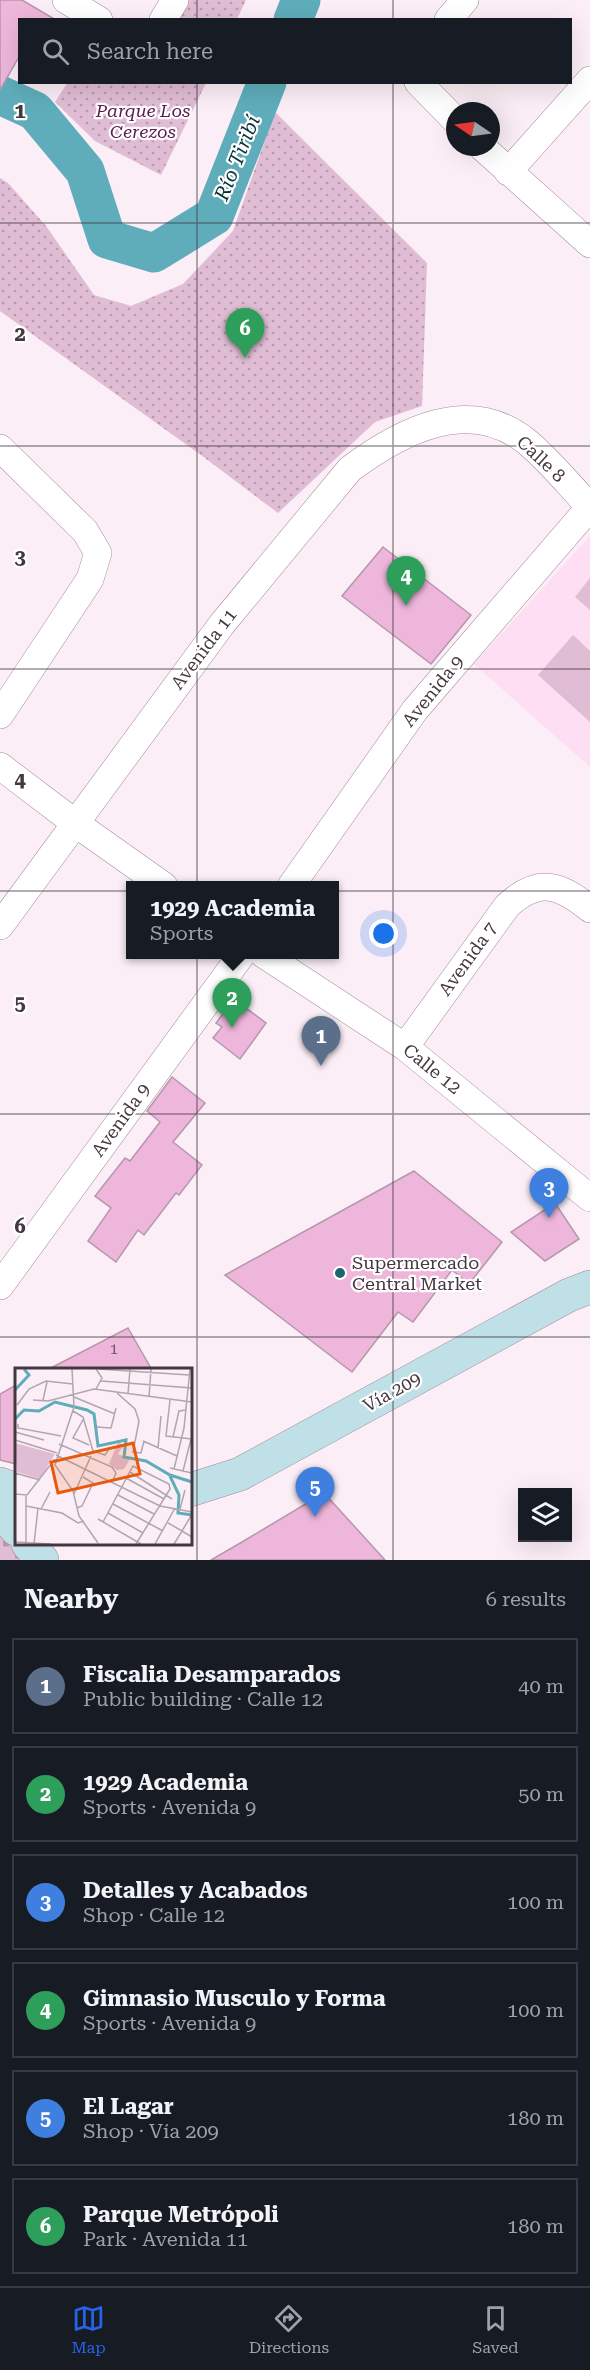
<!DOCTYPE html>
<html lang="en">
<head>
<meta charset="utf-8">
<style>
	:root { --surface:#171b24; --page:#242831; --text:#f1f3f6; --muted:#9ea1a6; --line:#363941; --accent:#2563eb }
	body { margin:0; font-family:"Roboto Serif",serif; background:var(--page); color:var(--text) }
	.controls { position:absolute; right:18px; bottom:18px; display:grid; overflow:hidden; border-radius:0px; box-shadow:0 6px 24px #0002 }
	.controls button { width:54px; height:54px; display:grid; place-items:center; padding:0; border:0; border-bottom:2px solid var(--line); background:var(--surface); color:var(--text); font:30px sans-serif }
	.compass { position:absolute; left:446px; top:102px; width:54px; height:54px; border-radius:50%; background:var(--surface); box-shadow:0 6px 24px #0002; rotate:283deg }
	.you { position:absolute; left:384px; top:934px; width:21px; height:21px; margin:-15px; border:4px solid #fff; border-radius:50%; background:#1a73e8; box-shadow:0 0 0 9px #1a73e833 }
	.badge { display:grid; place-items:center; width:39px; height:39px; border-radius:50%; background:var(--accent); color:#fff; font-size:20px; font-weight:700 }
	.pin { position:absolute; translate:-50% -50px; filter:drop-shadow(0 2px 3px #0008) }
	.pin::after { content:''; position:absolute; top:32px; width:21px; height:18px; background:inherit; clip-path:polygon(0 0,100% 0,50% 100%) }
	.popup { position:absolute; left:126px; top:881px; width:213px; height:78px; box-sizing:border-box; display:grid; place-content:center; border-radius:0px; background:var(--surface); filter:drop-shadow(0 2px 4px #0005); font-size:20px; white-space:nowrap; color:var(--muted) }
	.popup b { font-size:22px; color:var(--text) }
	.popup::after { content:''; position:absolute; left:50%; top:100%; margin-left:-12px; border:12px solid transparent; border-top-color:var(--surface) }
	.list { margin:0; padding:0; list-style:none }
	h2 { display:flex; justify-content:space-between; align-items:center; height:78px; margin:0; padding:0 24px; font-size:26px }
	h2 small { font-size:20px; font-weight:400; color:var(--muted) }
	.list li { display:grid; grid-template-columns:39px 1fr auto; gap:18px; align-items:center; box-sizing:border-box; height:96px; margin:0 12px 12px; padding:0 12px; border:2px solid var(--line); border-radius:0px }
	.list b { display:block; font-size:22px; white-space:nowrap }
	.list p { margin:0; font-size:20px; white-space:nowrap; color:var(--muted) }
	.list em { font-size:20px; font-style:normal; color:var(--muted) }
	.icon { flex:none; width:33px; height:33px; fill:none; stroke:currentColor; stroke-width:2; stroke-linecap:round; stroke-linejoin:round }
	.map { position:relative; flex:none; width:590px; height:1560px; overflow:hidden }
	.search { position:absolute; background:var(--surface); box-shadow:0 6px 24px #0002; left:18px; right:18px; top:18px; height:66px; display:flex; align-items:center; gap:15px; box-sizing:border-box; padding:0 21px; border-radius:0px; color:var(--muted); font-size:22px }
	.sheet { height:726px; background:var(--surface) }
	nav { display:flex; justify-content:space-around; align-items:center; box-sizing:border-box; height:84px; border-top:2px solid var(--line); background:var(--surface); font-size:16px; color:var(--muted) }
	nav a { display:grid; justify-items:center; gap:3px }
	nav .on { color:var(--accent) }
	.map>svg:first-child { display:block }
	.built { fill:#fddef2 }
	.grass { fill:#e0bdd4 }
	.cemetery { fill:url(#cemetery-stones) }
	.park { fill:url(#park-dots) }
	.lines { fill:none; stroke-linecap:round; stroke-linejoin:round }
	.river { stroke:#5fadbb; stroke-width:39 }
	.building { fill:#eeb6db; stroke:#b597ab; stroke-width:1.5 }
	.street-casing { stroke:#a6899c; stroke-width:28 }
	.secondary-casing { stroke:#a6899c; stroke-width:34 }
	.street { stroke:#fff; stroke-width:27 }
	.secondary { stroke:#bfe0e6; stroke-width:33 }
	.grid { fill:none; stroke:#443840; stroke-width:1.5; stroke-opacity:0.55 }
	.poi-dot { fill:#1c6672; stroke:#fff; stroke-width:2 }
	.labels { text-anchor:middle; stroke-width:4.5; stroke-linejoin:round; paint-order:stroke }
	.number-label { font-size:15px; fill:#6e5867 }
	.park-label { font-size:18px; font-style:italic; fill:#5b1b4b; stroke:#fff }
	.street-label { font-size:18px; fill:#443840; stroke:#fff }
	.poi-label { font-size:18px; fill:#443840; stroke:#fff; text-anchor:start }
	.water-label { font-size:20px; font-style:italic; fill:#083036; stroke:#fff }
	.inset-river { fill:none; stroke:#5fadbb; stroke-width:3 }
	.inset-road { fill:none; stroke:#b2a5ad; stroke-width:1.5 }
	.view { fill:#e8590c; fill-opacity:0.15; stroke:#e8590c; stroke-width:3 }
	.inset-edge { fill:none; stroke:#443840; stroke-width:3 }
	.grid-label { font-size:20px; text-anchor:middle; font-weight:bold; fill:#443840; stroke:#fff; stroke-width:4.5; stroke-linejoin:round; paint-order:stroke }
</style>
</head>
<body>
<div class="map">
<svg width="590" height="1560" viewBox="0 0 590 1560">
	<defs>
		<pattern id="cemetery-stones" width="16" height="16" patternUnits="userSpaceOnUse" patternTransform="scale(1.5)"><rect width="16" height="16" fill="#e0bdd4"/><path d="M2 7V4a2 2 0 0 1 4 0v3zM10 15v-3a2 2 0 0 1 4 0v3z" fill="#b79bad"/></pattern>
		<pattern id="park-dots" width="8" height="8" patternUnits="userSpaceOnUse" patternTransform="scale(1.5)"><rect width="8" height="8" fill="#e0bdd4"/><path d="M2 2h.1M6 6h.1" fill="none" stroke="#b79bad" stroke-width="1.8" stroke-linecap="round"/></pattern>
	</defs>
	<rect width="100%" height="100%" fill="#fbeef6"/>
	<path class="built" d="M590,536V767L474,664Z"/>
	<path class="grass" d="M590,578V610L575,597Z
		M573,635L590,651V722L538,675Z"/>
	<path class="cemetery" d="M0,1533L24,1560H0Z"/>
	<path class="park" d="M172,0H246L237,19L162,20Z
		M68,82H206V83L161,175L95,141L55,102Z
		M275,112L427,263L422,406L375,422L278,513L205,458L0,311V178L8,183L46,226L94,295L131,306L183,284L233,231Z"/>
	<g class="lines">
		<path class="river" d="M293,20L301,0
			M0,95L35,111L85,171L107,239L154,253L214,216L267,82"/>
	</g>
	<path class="building" d="M0,0H22L56,20H20V55L0,90Z
		M383,547L471,615L431,664L342,596Z
		M234,999L266,1023L240,1059L213,1038L222,1027L216,1023Z
		M172,1077L205,1103L173,1142L202,1165L179,1195L176,1193L144,1235L138,1230L116,1262L88,1241L111,1208L95,1196L125,1158L130,1161L160,1122L147,1111Z
		M414,1171L502,1242L469,1284L452,1270L413,1322L398,1312L352,1372L225,1275Z
		M555,1203L579,1239L545,1261L511,1232Z
		M128,1328L152,1370H47Z
		M16,1385V1464L0,1460V1394Z
		M324,1493L385,1560H211L242,1542Z"/>
	<g class="lines">
		<g class="street-casing">
			<path id="street" d="M66,0L99,20
				M163,20L175,0
				M448,20L465,0
				M418,82L455,120
				M482,147L590,244
				M508,172L590,80
				M0,448L85,531L98,553L90,579L0,715
				M0,766L75,823L164,886
				M291,886L415,710L590,507
				M0,926L222,624L350,469C400,432 468,395 526,441C549,460 569,485 590,507
				M263,954L405,1047L590,1198
				M405,1047L507,906C538,877 560,884 590,909
				M0,1286L242,954"/>
		</g>
		<g class="secondary-casing">
			<path id="secondary" d="M0,1484L16,1490
				M190,1490L240,1474L569,1295L590,1287
				M0,1509L16,1529
				M28,1544L42,1560"/>
		</g>
		<use href="#street" class="street"/>
		<use href="#secondary" class="secondary"/>
	</g>
	<path class="grid" d="M197,0V20M393,0V20M197,82V1560M393,82V1560M0,223H590M0,446H590M0,669H590M0,891H590M0,1114H590M0,1337H590"/>
	<circle class="poi-dot" cx="340" cy="1273" r="6"/>
	<g class="labels">
		<g class="number-label">
			<text x="114" y="1354">1</text>
		</g>
		<g class="park-label">
			<text x="143" y="117">Parque Los<tspan x="143" dy="21">Cerezos</tspan></text>
		</g>
		<g class="street-label">
			<text transform="translate(541 459) rotate(43)" y="6">Calle 8</text>
			<text transform="translate(204 649) rotate(-53)" y="6">Avenida 11</text>
			<text transform="translate(433 691) rotate(-51)" y="6">Avenida 9</text>
			<text transform="translate(468 959) rotate(-54)" y="6">Avenida 7</text>
			<text transform="translate(432 1069) rotate(39)" y="6">Calle 12</text>
			<text transform="translate(121 1120) rotate(-54)" y="6">Avenida 9</text>
			<text transform="translate(392 1392) rotate(-29)" y="6">Vía 209</text>
		</g>
		<g class="poi-label">
			<text x="352" y="1269">Supermercado<tspan x="352" dy="21">Central Market</tspan></text>
		</g>
		<g class="water-label">
			<text transform="translate(237 158) rotate(-68)" y="7">Río Tiribí</text>
		</g>
	</g>
	<g transform="translate(15 1368)">
		<rect width="177" height="177" fill="#fbeef6"/>
		<path d="M0,75L40,86L25,111L2,104Z" fill="#e0bdd4"/>
		<path d="M103,74L109,77L103,86L115,91L109,101L102,102L94,96Z" fill="#e0bdd4"/>
		<path class="inset-river" d="M0,22L14,7L9,1M0,51L9,42L24,43L40,34L72,42L79,46L83,78L111,72L109,89L131,93L155,107L177,114M155,108L164,127L163,145L177,147"/>
		<path class="inset-road" d="M57,1L59,39L40,97L58,123L64,148L83,175M81,1L87,10L81,21M84,1L174,7M86,13L177,20M102,25L120,41L124,53L118,84L126,85L129,73M113,26L115,1M59,29L100,46M134,29L136,1M18,32L33,33L79,21L177,34M28,32L32,14M155,32L151,68L177,71M2,37L14,21L31,13L58,16M58,43L68,49L78,83L90,87L94,81M69,50L58,70L74,77M3,56V60L46,68M82,59L96,60L101,40M0,64L29,72M158,69L164,43L171,42M0,72L42,85M128,73L162,88M44,76L97,99L101,105L98,112M143,80L146,48M41,87L145,138L177,144M0,94V118M155,100L177,105M159,101L169,60L175,1M168,103L176,71M115,104L157,131M0,105L25,112M111,110L149,131M0,126L12,127L40,91M59,126L76,88M103,127L139,146M11,128V176M98,136L148,163M11,138L47,145L63,155L69,153M62,140L67,138L78,115L68,109M26,141L35,124M165,141L170,122M93,145L128,165M83,151L126,176M88,154L118,98L154,116L155,121L121,176M153,155L167,163L176,148M0,174L36,176M19,176L23,140M140,176L160,140M159,176L167,163L177,169"/>
		<path class="view" d="M118,75L125,106L43,125L36,94Z"/>
		<rect width="177" height="177" class="inset-edge"/>
	</g>
	<g class="grid-label">
		<text x="20" y="118">1</text>
		<text x="20" y="341">2</text>
		<text x="20" y="564">3</text>
		<text x="20" y="787">4</text>
		<text x="20" y="1010">5</text>
		<text x="20" y="1233">6</text>
	</g>
</svg>
<div class="controls">
<button><svg class="icon" aria-label="layers" viewBox="0 0 24 24"><path d="M12 4l9 5-9 5-9-5zM3 14l9 5 9-5"/></svg></button>
</div>
<svg class="compass" viewBox="-18 -18 36 36"><path d="M0-13l5 13h-10z" fill="#e53935"/><path d="M0 13l5-13h-10z" fill="#9ea1a6"/></svg>
<div class="you"></div>
<div class="pin badge" style="left:321px;top:1066px;background:#5c6f8a">1</div>
<div class="pin badge" style="left:232px;top:1028px;background:#2e9e5b">2</div>
<div class="popup"><b>1929 Academia</b>Sports</div>
<div class="pin badge" style="left:549px;top:1218px;background:#3f7fe0">3</div>
<div class="pin badge" style="left:406px;top:606px;background:#2e9e5b">4</div>
<div class="pin badge" style="left:315px;top:1517px;background:#3f7fe0">5</div>
<div class="pin badge" style="left:245px;top:358px;background:#2e9e5b">6</div>
<div class="search"><svg class="icon" aria-label="search" viewBox="0 0 24 24"><circle cx="10" cy="10" r="6"/><path d="M15 15l6 6"/></svg>Search here</div>
</div>
<section class="sheet">
<h2>Nearby<small>6 results</small></h2>
<ul class="list">
<li><span class="badge" style="background:#5c6f8a">1</span><div><b>Fiscalia Desamparados</b><p>Public building · Calle 12</p></div><em>40 m</em></li>
<li><span class="badge" style="background:#2e9e5b">2</span><div><b>1929 Academia</b><p>Sports · Avenida 9</p></div><em>50 m</em></li>
<li><span class="badge" style="background:#3f7fe0">3</span><div><b>Detalles y Acabados</b><p>Shop · Calle 12</p></div><em>100 m</em></li>
<li><span class="badge" style="background:#2e9e5b">4</span><div><b>Gimnasio Musculo y Forma</b><p>Sports · Avenida 9</p></div><em>100 m</em></li>
<li><span class="badge" style="background:#3f7fe0">5</span><div><b>El Lagar</b><p>Shop · Vía 209</p></div><em>180 m</em></li>
<li><span class="badge" style="background:#2e9e5b">6</span><div><b>Parque Metrópoli</b><p>Park · Avenida 11</p></div><em>180 m</em></li>
</ul>
</section>
<nav>
<a class="on"><svg class="icon" aria-label="map" viewBox="0 0 24 24"><path d="M3 6l6-2 6 2 6-2v14l-6 2-6-2-6 2zM9 4v14M15 6v14"/></svg>Map</a>
<a><svg class="icon" aria-label="directions" viewBox="0 0 24 24"><path d="M12 3l9 9-9 9-9-9zM9 14v-3h6M13 9l2 2-2 2"/></svg>Directions</a>
<a><svg class="icon" aria-label="saved" viewBox="0 0 24 24"><path d="M7 4h10v16l-5-4-5 4z"/></svg>Saved</a>
</nav>
</body>
</html>
